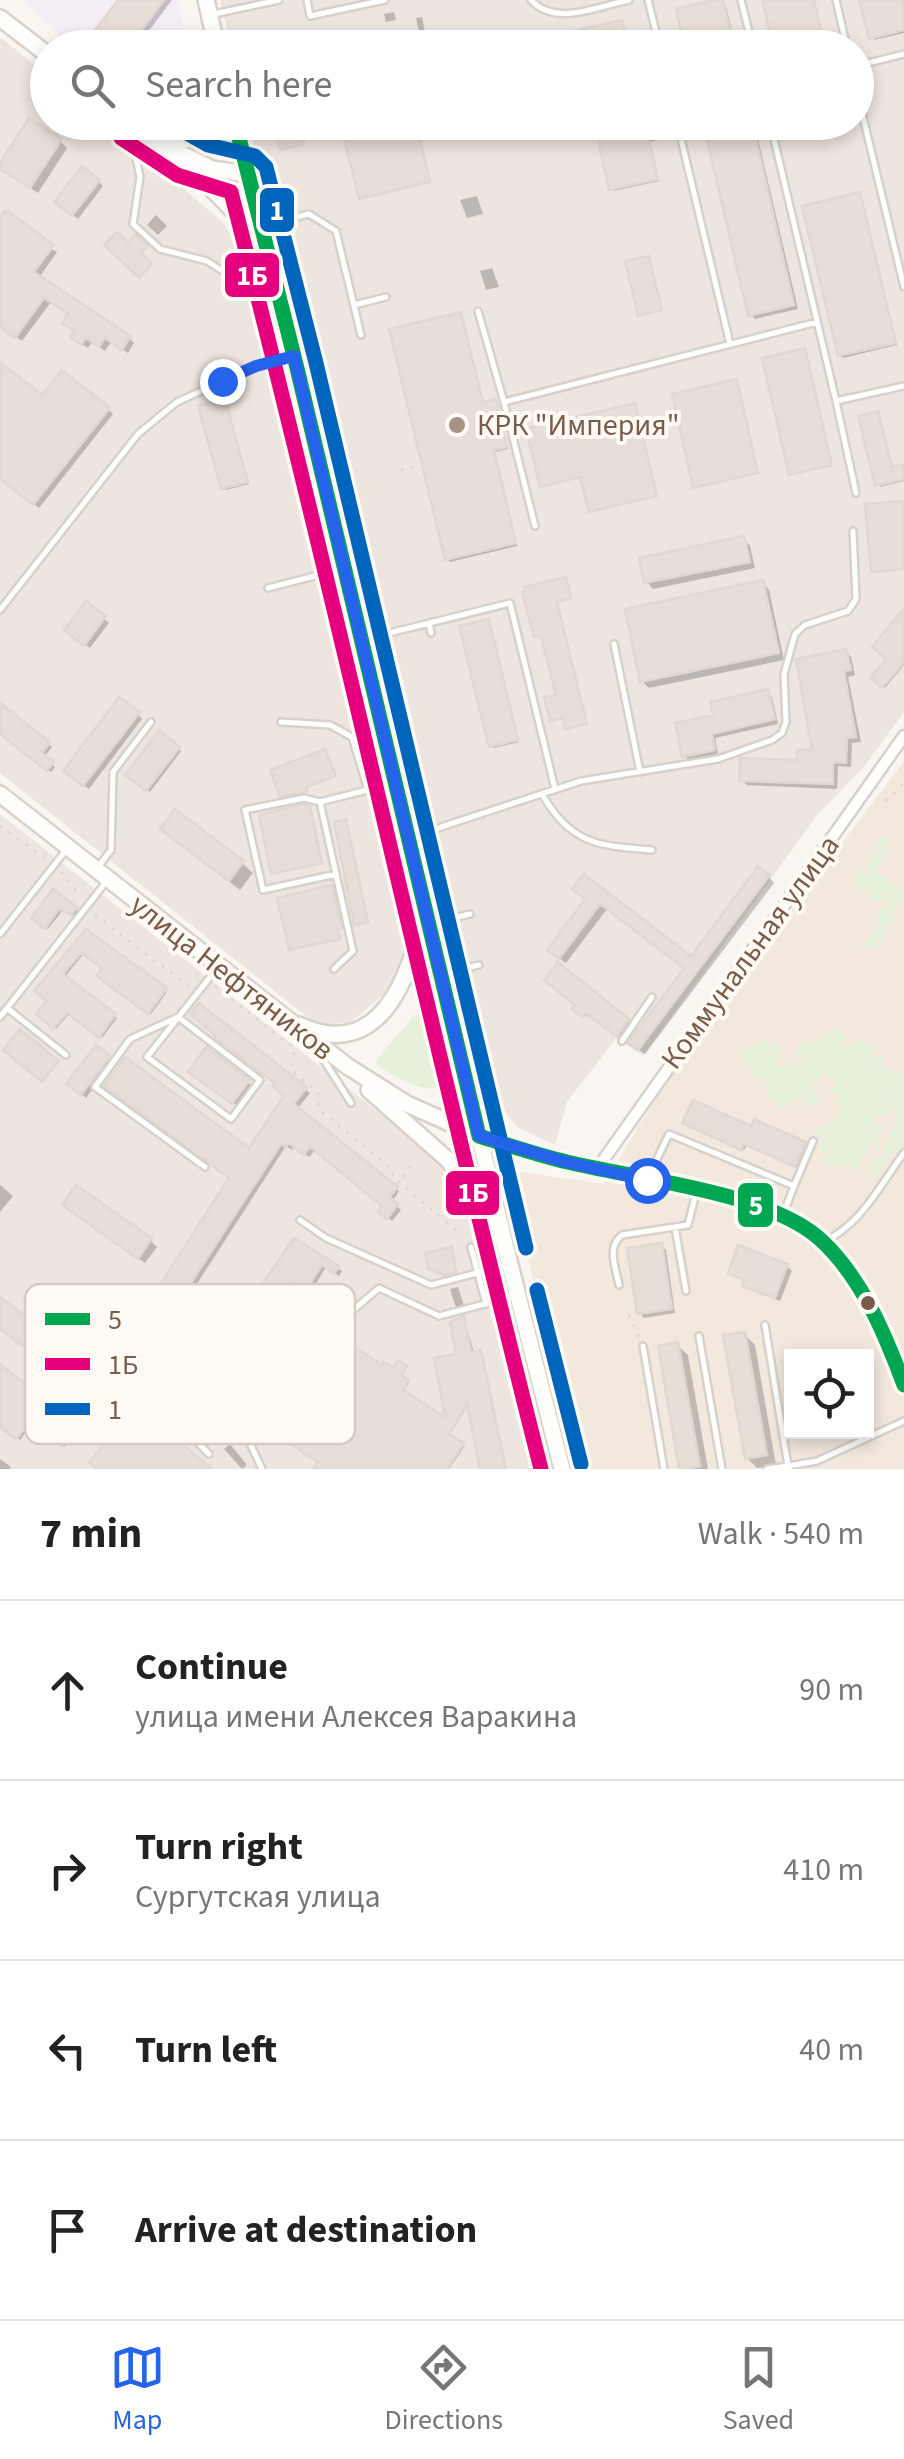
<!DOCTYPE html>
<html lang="en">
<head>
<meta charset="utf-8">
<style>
	:root { --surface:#fff; --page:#f2f2f2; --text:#222; --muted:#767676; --line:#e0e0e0; --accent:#2563eb }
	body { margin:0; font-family:"Source Sans 3",sans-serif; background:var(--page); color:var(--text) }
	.controls { position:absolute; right:30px; bottom:30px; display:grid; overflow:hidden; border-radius:0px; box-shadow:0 5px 15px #0003 }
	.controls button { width:90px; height:90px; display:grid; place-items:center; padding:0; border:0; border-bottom:2px solid var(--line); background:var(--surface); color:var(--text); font:50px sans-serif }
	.stop { position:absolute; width:30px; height:30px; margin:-22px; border:8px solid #2563eb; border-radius:50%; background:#fff }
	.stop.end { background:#2563eb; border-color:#fff; box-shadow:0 2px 10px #0008 }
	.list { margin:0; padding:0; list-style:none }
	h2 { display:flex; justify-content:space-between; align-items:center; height:130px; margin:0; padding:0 40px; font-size:42px }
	h2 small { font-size:32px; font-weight:400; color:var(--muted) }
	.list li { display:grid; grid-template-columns:65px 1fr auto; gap:30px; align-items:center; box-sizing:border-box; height:180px; padding:0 40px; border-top:2px solid var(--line) }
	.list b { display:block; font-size:38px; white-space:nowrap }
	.list p { margin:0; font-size:32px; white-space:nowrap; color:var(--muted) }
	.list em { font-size:32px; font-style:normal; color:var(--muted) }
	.icon { flex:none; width:55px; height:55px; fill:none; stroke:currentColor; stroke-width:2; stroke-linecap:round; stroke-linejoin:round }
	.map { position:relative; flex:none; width:904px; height:1469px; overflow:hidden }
	.search { position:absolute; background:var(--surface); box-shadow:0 5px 15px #0003; left:30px; right:30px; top:30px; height:110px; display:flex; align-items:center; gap:25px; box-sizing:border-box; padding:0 35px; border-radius:55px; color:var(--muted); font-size:38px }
	.sheet { height:850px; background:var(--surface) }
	nav { display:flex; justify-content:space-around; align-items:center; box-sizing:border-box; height:140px; border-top:2px solid var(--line); background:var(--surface); font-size:28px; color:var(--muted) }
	nav a { display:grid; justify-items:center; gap:5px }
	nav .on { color:var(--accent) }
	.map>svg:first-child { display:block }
	.residential { fill:#f2e8de; fill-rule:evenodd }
	.industrial { fill:#ede5e0 }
	.education { fill:#f6eef6 }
	.green { fill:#e7f0db }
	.shadow { fill:#0003 }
	.building { fill:#e6ded7; stroke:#e2d8d2; stroke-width:2.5 }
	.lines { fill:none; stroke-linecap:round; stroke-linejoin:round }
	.lane-casing { stroke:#d7d1cb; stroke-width:10 }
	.street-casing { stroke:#d7d1cb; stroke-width:15 }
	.secondary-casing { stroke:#d9d2cb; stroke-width:20 }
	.path { stroke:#dcd5d0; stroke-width:2.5; stroke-dasharray:2.5 8; stroke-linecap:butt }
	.lane { stroke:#fefefd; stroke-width:5 }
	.street { stroke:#fefefd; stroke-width:10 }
	.secondary { stroke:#fefefd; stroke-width:15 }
	.bus-1-casing { stroke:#fffaf3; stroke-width:22 }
	.bus-2-casing { stroke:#fffaf3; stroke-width:22 }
	.bus-3-casing { stroke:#fffaf3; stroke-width:22 }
	.bus-1 { stroke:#00a651; stroke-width:15 }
	.bus-2 { stroke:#e5007d; stroke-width:15 }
	.bus-3 { stroke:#0065bd; stroke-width:15 }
	.route { stroke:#2563eb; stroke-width:12 }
	.poi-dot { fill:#a69286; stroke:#fffaf3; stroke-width:4 }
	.bus-dot { fill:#7a5c4d; stroke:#fffaf3; stroke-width:4 }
	.labels { text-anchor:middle; stroke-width:8; stroke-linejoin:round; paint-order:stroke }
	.poi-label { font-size:30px; fill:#7a5c4d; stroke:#fffaf3; text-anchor:start }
	.street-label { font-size:30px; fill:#7a5c4d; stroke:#fffaf3 }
	.key { fill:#fffaf3; stroke:#d7cbc1; stroke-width:2.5 }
	.key-label { font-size:28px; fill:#7a5c4d }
	.line-badge { stroke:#fffaf3; stroke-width:4 }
	.badge-label { font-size:28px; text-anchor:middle; font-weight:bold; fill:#fff }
</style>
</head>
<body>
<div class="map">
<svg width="904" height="1469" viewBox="0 0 904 1469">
	<rect width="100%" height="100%" fill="#f9f5f0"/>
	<path class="residential" d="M904,761V1469H581L506,1170L604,1184L682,1055ZM792,1356H866V1432H792Z"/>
	<path class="industrial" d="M220,0H904V712L863,768L817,815L643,1056L616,1038L567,1102L555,1145L517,1127L492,1097L471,1040L249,123L856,122V48L231,47Z
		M0,37L47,75L48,122L106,123L223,222L246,259L407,930L397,972L385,993L350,1023L316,1024L0,773Z
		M0,814L439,1160L472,1207L538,1469H0Z"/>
	<path class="education" d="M23,0H178L189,47H71Z"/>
	<path class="green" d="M883,834L889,844L877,872L904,893V910L901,904H896L893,922L886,925L882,943H877L876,951L859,945C873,940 877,927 879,911L887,908L890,901L886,898L881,902L872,901L869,889L860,891L853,887L859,869L864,868L866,877L870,875L868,864Z
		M421,1014L433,1036L445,1083V1087C420,1094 397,1078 377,1065L376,1061L414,1015Z
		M831,1029L843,1032L842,1043L848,1048L854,1041L870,1042L874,1057H885L883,1067L897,1076L904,1074L901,1108L904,1112V1147L891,1151C888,1161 880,1175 871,1180L870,1166L875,1157H882L893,1128L901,1122L894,1110L875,1118V1122L887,1131L879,1132V1142L870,1145L858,1167L847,1171L846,1166L836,1163L829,1167L825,1164V1151L818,1153L824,1141L812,1131L829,1126L838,1116L839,1095L832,1091L837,1080L824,1073L819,1082H814L812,1085C821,1094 821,1104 808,1109L805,1103L795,1097L781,1109L768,1095L766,1084L754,1075L737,1052L761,1042L778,1044L781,1049L776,1061L778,1068L785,1067L788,1062L798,1063L804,1069L807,1058L796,1055V1050L807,1041L817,1043Z"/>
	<path class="shadow" d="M121,0H172L136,48H96Z
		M862,0H904V33L874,40Z
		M722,1L726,6L736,48H688Z
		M394,12L396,20L386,22L384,14Z
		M422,17L425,32L419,33L416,18Z
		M596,122H653L657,140L650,142L659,181L614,191Z
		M705,122H754L798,309L755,319L751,315Z
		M60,141L67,148L38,193L0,167Z
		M99,182L103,186L78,219L62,207Z
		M859,195L897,345L843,358L840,355Z
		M477,196L483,214L467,218L460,200Z
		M156,215L167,226L158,235L147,225Z
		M0,222L57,252L39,278L129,338L134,343L128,353L111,342L105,351L92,342L88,348L78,342L70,315L51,302L22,341L0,326Z
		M492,268L499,287L486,290L480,271Z
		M460,314L484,405L495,402L498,405L508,449L495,452L517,546L450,562L447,559Z
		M0,365L42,398L108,409L113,414L39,508L0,478Z
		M225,402L249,484L226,490L223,488Z
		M878,414L893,469L904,467V481L880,487Z
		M744,539L750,546L755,568L653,589L647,582Z
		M763,583L769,590L784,660L649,688L642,681Z
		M87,605L109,623L90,648L72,635Z
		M904,612V665L885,688L873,678L889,658Z
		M488,622L519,742L494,748L491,746Z
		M846,652L851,657L855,675L848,677L861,742L852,743L851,767L838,766L837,789L747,785L742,780L800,763L815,753Z
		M767,692L772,697L778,724L715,738L718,754L689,760L684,756L716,716Z
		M0,706L52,747L44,757L55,767L51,772L0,732Z
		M138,714L142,719L89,789L71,775Z
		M159,734L181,751L150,792L128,774Z
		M173,839L242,863L253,873L240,890Z
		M769,877L774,883L645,1054L637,1049L687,969L607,909L566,963L556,956L588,899L576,889L692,959Z
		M53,892L78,911L74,916L63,910L48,929L34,918Z
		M86,932L167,992L151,1014L102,977L105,968L84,953L64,978L117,1018L102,1038L70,1013L56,1029L39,1014L50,1001L38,991Z
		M558,966L630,1023L620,1038L589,1013L586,1017L576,1009L578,1005Z
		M199,1007L310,1093L297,1109L394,1187L399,1191L392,1202L401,1210L392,1221L381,1211L385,1206L315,1150L309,1157L294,1146L292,1150L286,1146L164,1335L167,1338L127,1400L209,1469H100L123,1426L109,1407L155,1297L287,1096Z
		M108,1058L113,1062L86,1098L74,1088Z
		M196,1076L248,1082L252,1086L238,1106Z
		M688,1125L753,1129L807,1147L798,1168L747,1145L744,1150Z
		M0,1185L13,1196L0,1212Z
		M72,1211L150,1240L157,1247L145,1263Z
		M294,1241L342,1271L339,1276L326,1267L311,1292L297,1283L273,1326L253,1312Z
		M661,1245L666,1250L675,1313L644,1318L639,1313Z
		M787,1266L792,1271L780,1301L750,1290L746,1282L730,1273Z
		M458,1287L464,1306L456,1308L450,1289Z
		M0,1303L59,1345L46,1362L0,1327Z
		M295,1312L383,1368L394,1371L406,1368L401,1378L409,1383L402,1393L448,1422L465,1320L506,1469H483L469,1404L449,1436L464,1447L449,1469H316L321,1462L261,1368Z
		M744,1334L755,1345L776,1465L757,1468L747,1458Z
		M677,1345L688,1355L708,1469H682Z
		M0,1367L47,1406L45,1409L75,1434L64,1447L34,1422L20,1440L0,1424Z
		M230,1444L247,1465L242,1469L224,1449Z
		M0,1459L11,1467L10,1469H0Z"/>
	<path class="building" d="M118,0H164L128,48H94L86,42Z
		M714,0H723L734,48H685L676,9Z
		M762,0H814L825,48H774Z
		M859,0H904V30L869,39Z
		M622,20L629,48H577L573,31Z
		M29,118L62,139L30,188L0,169V163Z
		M273,122H299L304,144L280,150Z
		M340,122H416L430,182L359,199Z
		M594,122H653L656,138L649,139L658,179L609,190Z
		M703,122H752L794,305L748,316Z
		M82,166L100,180L72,216L54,202Z
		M860,192L896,343L838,356L802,206Z
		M6,210L54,245L34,272L131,336L122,350L105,338L99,347L86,338L81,345L70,337L74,331L62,323L68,314L44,298L15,338L0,327V217Z
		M117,232L128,242L135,234L148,246L141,253L152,264L139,278L104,245Z
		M649,256L662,310L638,316L625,261Z
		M461,312L483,402L496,399L507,447L494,450L516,543L445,560L389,329Z
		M805,348L832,465L789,475L762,358Z
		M0,362L42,395L62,370L110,408L33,505L0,479Z
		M737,379L758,473L693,488L672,394Z
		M225,399L248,482L221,489L198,406Z
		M635,403L657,496L589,512L580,477L540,487L526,429Z
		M878,411L892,467L904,464V479L875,486L858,416Z
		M904,501V569L871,572L865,504Z
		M744,536L750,562L644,583L639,558Z
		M566,577L571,598L557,602L587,724L565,729L563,718L550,721L544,697L556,695L541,636L534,637L522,592L525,591L524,587Z
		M763,580L779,653L640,682L625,609Z
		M86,601L106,616L84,646L64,630Z
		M904,608V662L882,688L870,678L886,659L872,647Z
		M489,619L518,740L489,747L459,626Z
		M846,649L851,670L844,671L856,737L847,738L846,763L833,762V784L739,781L740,758L797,760L798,750H812L796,659Z
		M768,689L775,719L712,734L715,750L682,757L675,723L713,715L710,702Z
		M119,697L140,712L83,786L63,771Z
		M0,703L50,742L42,753L54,762L47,771L0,734Z
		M159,730L180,747L146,791L125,775Z
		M325,749L336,776L306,787L307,792L280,797L270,770Z
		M304,804L310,806L322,863L271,874L259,815Z
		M175,809L244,861L229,881L160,829Z
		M346,819L368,922L354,925L334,822Z
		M758,866L770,875L638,1050L628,1043L684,968L600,904L559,959L547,950L585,899L572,889L584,874L691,956Z
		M332,885L342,928L338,929L340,939L289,950L277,898Z
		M53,889L77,907L71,915L59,909L45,929L31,918Z
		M86,929L167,988L148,1014L96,976L102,968L81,953L63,974L116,1014L99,1038L67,1013L53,1029L36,1014L47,1001L34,991Z
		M558,962L629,1019L617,1037L585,1013L582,1017L572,1009L575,1005L544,980Z
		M199,1003L307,1087L294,1104L398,1187L390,1197L398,1204L387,1219L378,1212L382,1206L310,1147L304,1155L289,1143L286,1147L281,1144L161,1329L165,1332L124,1395L212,1469H97L89,1462L120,1425L102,1411L106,1407L81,1391L147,1289L154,1294L229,1178L104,1086L125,1057L249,1148L284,1096L272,1086L275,1083L214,1037L215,1035L190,1014Z
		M20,1029L59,1061L42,1082L3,1050Z
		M96,1045L110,1056L81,1095L66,1084Z
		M206,1047L250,1080L232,1104L188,1072Z
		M693,1100L751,1126L754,1119L806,1142L795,1167L744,1144L741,1150L682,1123Z
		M76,1185L152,1238L138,1259L62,1205Z
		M294,1238L339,1266L334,1274L322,1265L306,1290L292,1281L268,1323L246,1308Z
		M662,1243L672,1309L637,1314L627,1248Z
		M738,1245L788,1264L775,1298L742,1286L744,1280L728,1273Z
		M452,1247L456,1272L444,1275L428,1269L425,1253Z
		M0,1297L56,1339L41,1359L0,1329Z
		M296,1309L382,1365L384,1362L393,1368L398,1360L407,1366L401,1375L409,1380L403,1390L445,1417L434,1358L456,1354L450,1322L464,1316L471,1352L481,1350L506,1469H480L467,1405L449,1434L464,1443L447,1469H313L318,1462L230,1405Z
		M745,1332L767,1455L745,1459L723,1335Z
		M678,1342L700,1466L684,1469H679L658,1346Z
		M0,1364L46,1401L43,1404L74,1429L60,1446L30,1422L16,1439L0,1427Z"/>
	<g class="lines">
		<g class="lane-casing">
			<path id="lane" d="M307,0L310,16L385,0
				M531,0C555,27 599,6 629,0
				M648,0L660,48
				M741,0L753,48
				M836,0L847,48
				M214,14L279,0
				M856,66L904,54
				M856,88L904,287
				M123,122L135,153L140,177L133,224L160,249L207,261L241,283L261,298L279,323
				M677,122L730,344
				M770,122L836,401
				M262,225L309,214L336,231L361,335
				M354,305L386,297
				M478,311L504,402L817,322
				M299,367L320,362
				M504,402L535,526
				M856,493L836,401L904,386
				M268,588L342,569
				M0,610L138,434L177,402L256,366L291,357
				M429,623L431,633
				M365,639L510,603L555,789
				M614,644L640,772
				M281,722L330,725L352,737L368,790
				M542,794C571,844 597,846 652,850
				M320,802L304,798L245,810L263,890L336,874
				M411,841L441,827L581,781L718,759L772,740L782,733L786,722L784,674L795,634L805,625L848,611L856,599L853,531
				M98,867L111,850L113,772L151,722
				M432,923L470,914
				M0,934L66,850
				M334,969L353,951L320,802L391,784
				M444,973L479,965
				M7,1008L66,1055
				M0,1017L106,882
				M622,1041L652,997
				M318,1051L351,1103
				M205,1167L95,1087L130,1039L178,1017L260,1080L231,1119L147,1057L218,967
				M647,1180L669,1134L794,1186L783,1215
				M794,1186L813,1141
				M300,1220L326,1238L431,1285L507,1265
				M675,1227L686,1291
				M823,1242C862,1224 879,1186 904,1153
				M471,1247L486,1304
				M619,1285C616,1268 606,1247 622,1235L688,1225L696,1193
				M351,1312L379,1288L439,1316L515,1296
				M765,1325L788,1466L767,1469
				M699,1336L722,1469
				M189,1341L170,1398L186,1408L220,1413
				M643,1346L664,1469
				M174,1401L172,1416L209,1454
				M262,1469L248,1439L222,1419L221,1408L287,1306L306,1297L342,1308
				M789,1469L788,1466L817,1461L904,1421"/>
		</g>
		<g class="street-casing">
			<path id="street" d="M479,1136L562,1161L738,1200L800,1224L823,1242L857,1285L884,1331L904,1385
				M597,1169L904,736"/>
		</g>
		<g class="secondary-casing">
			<path id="secondary" d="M206,0L217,48
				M0,18L48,55
				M235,122L297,368L507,1253L562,1469
				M144,131C186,167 232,200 261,248
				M152,134L170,140L198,139L215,122
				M180,153L212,169L247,174
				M0,794L347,1066L407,1104L479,1136
				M299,1025C381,1064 412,973 423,911
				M369,1090L449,1161L497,1236"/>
		</g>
		<path class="path" d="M401,470L422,465
			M886,801L904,783
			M0,826L47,860
			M61,872L81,897
			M95,915L191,988
			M215,986L294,1048L292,1071L318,1092L319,1110L393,1170V1177L457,1231
			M396,1185L413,1164
			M629,1315L639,1337
			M577,1453L581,1469"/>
		<use href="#lane" class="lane"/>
		<use href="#street" class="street"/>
		<use href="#secondary" class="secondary"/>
		<g class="bus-1-casing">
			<path id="bus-1" d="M235,122L297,368L479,1136C508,1145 537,1155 567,1162C637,1179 769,1192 821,1240C862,1278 885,1334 904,1385"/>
		</g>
		<g class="bus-2-casing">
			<path id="bus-2" d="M121,138L177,175L231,192C340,616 433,1045 541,1469"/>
		</g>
		<g class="bus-3-casing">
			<path id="bus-3" d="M167,122L208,145L255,156L266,167L316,363L526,1248
				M537,1290L581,1464"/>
		</g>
		<use href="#bus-1" class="bus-1"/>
		<use href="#bus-2" class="bus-2"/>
		<use href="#bus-3" class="bus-3"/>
	</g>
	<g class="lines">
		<path class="route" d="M222,381L256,366L294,356L479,1136L562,1161L647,1180"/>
	</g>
	<circle class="poi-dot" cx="457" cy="425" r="10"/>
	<circle class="bus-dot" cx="868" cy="1303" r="9"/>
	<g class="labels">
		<g class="poi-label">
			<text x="477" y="435">КРК "Империя"</text>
		</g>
		<g class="street-label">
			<text transform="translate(750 952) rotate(-54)" y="10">Коммунальная улица</text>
			<text transform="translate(232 977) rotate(38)" y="10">улица Нефтяников</text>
		</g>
	</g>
	<rect x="25" y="1284" width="330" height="160" rx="15" class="key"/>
	<rect x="45" y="1313" width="45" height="12" fill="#00a651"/>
	<rect x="45" y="1358" width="45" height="12" fill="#e5007d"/>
	<rect x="45" y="1403" width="45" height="12" fill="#0065bd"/>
	<g class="key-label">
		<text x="108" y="1329">5</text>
		<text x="108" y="1374">1Б</text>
		<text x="108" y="1419">1</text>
	</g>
	<g class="line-badge">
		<rect x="258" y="186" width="38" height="48" rx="10" fill="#0065bd"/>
		<rect x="223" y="251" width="58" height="48" rx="10" fill="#e5007d"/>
		<rect x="444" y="1169" width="57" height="48" rx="10" fill="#e5007d"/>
		<rect x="736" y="1181" width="39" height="48" rx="10" fill="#00a651"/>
	</g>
	<g class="badge-label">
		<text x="277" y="220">1</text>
		<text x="252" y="285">1Б</text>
		<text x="473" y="1202">1Б</text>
		<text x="756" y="1215">5</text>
	</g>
</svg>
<div class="controls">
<button><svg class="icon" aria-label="locate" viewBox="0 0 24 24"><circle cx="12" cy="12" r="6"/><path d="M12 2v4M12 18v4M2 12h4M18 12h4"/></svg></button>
</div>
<div class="stop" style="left:647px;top:1180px"></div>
<div class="stop end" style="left:222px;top:381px"></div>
<div class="search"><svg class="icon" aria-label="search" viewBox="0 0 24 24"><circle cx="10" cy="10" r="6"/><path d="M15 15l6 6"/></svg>Search here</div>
</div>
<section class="sheet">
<h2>7 min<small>Walk · 540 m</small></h2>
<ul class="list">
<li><svg class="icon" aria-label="ahead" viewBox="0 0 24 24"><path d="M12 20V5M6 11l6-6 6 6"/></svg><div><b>Continue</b><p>улица имени Алексея Варакина</p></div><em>90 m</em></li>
<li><svg class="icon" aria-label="right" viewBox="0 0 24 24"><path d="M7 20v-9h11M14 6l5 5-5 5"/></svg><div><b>Turn right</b><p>Сургутская улица</p></div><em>410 m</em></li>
<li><svg class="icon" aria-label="left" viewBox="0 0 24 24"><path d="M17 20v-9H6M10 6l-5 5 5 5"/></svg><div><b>Turn left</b></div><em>40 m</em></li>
<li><svg class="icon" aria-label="arrive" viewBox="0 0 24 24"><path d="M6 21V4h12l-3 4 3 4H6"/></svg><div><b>Arrive at destination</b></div></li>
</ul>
</section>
<nav>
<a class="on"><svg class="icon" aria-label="map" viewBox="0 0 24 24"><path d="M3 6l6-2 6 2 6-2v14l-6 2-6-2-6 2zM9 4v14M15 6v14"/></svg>Map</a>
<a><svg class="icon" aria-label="directions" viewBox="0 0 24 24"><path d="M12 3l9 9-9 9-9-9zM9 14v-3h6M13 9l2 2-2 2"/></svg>Directions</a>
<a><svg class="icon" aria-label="saved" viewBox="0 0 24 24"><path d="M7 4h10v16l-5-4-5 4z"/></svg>Saved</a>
</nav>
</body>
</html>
